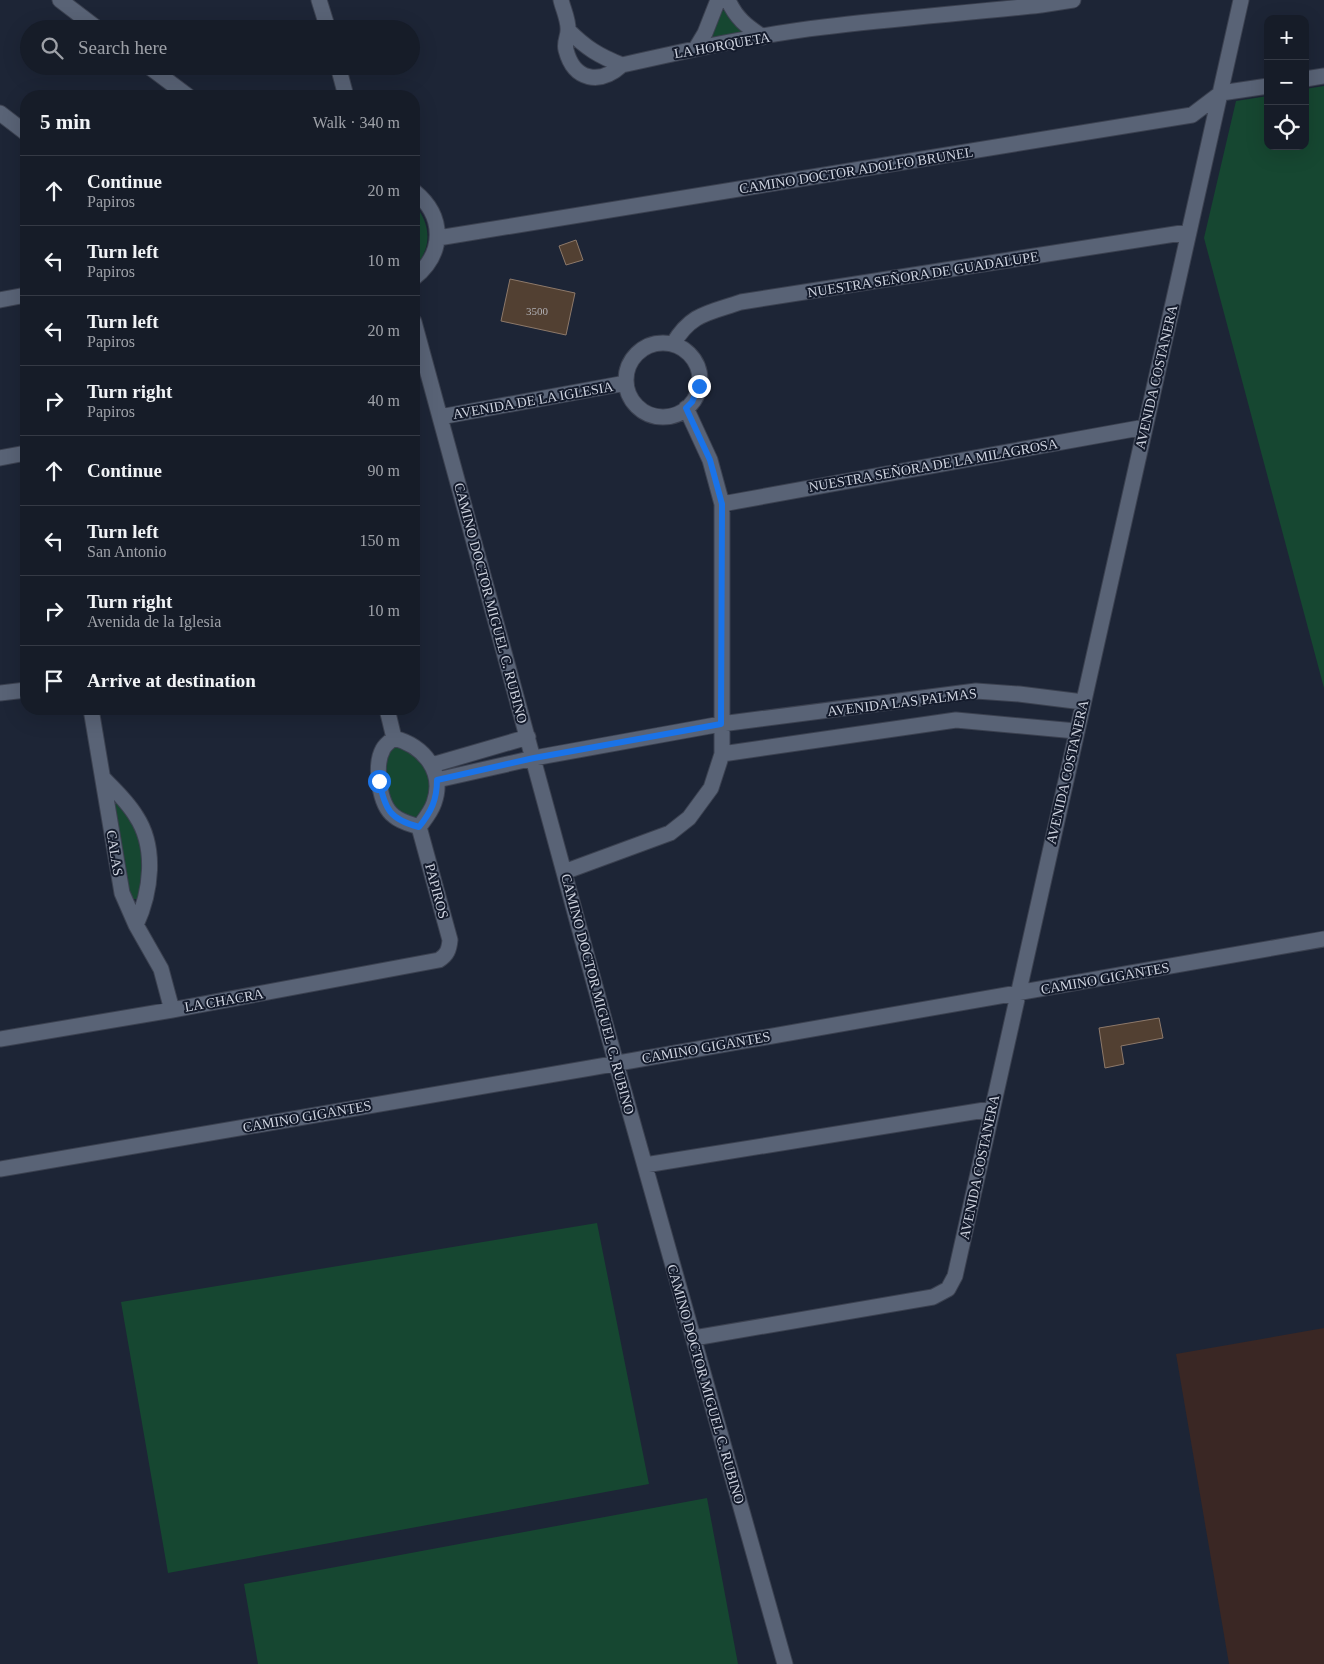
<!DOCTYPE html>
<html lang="en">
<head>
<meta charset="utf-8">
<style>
	:root { --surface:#161c28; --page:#232934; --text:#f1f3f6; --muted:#9ea1a8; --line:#353a45 }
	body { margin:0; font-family:Georgia,serif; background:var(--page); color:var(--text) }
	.controls { position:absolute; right:15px; top:15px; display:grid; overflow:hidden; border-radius:10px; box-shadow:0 5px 20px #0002 }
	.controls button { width:45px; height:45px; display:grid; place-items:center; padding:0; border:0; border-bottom:1px solid var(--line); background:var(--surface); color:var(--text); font:25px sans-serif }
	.stop { position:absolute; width:15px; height:15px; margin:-11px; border:4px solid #1a73e8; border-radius:50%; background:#fff }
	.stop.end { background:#1a73e8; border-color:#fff; box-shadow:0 1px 5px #0008 }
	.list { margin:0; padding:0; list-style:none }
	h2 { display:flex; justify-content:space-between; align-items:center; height:65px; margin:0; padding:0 20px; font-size:21px }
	h2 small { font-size:16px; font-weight:400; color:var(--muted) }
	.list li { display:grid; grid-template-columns:32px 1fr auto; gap:15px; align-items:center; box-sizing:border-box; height:70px; padding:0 20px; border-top:1px solid var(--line) }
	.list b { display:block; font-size:19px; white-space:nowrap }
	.list p { margin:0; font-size:16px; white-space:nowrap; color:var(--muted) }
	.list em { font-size:16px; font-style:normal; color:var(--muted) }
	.icon { flex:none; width:28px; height:28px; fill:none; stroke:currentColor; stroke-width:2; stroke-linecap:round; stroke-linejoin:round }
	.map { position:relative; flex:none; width:1324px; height:1664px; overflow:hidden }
	.search { position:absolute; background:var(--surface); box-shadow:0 5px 20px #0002; left:20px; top:20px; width:400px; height:55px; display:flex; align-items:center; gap:12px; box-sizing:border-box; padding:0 18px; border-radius:28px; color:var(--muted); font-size:19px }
	.panel { position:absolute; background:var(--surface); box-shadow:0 5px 20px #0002; left:20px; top:90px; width:400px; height:625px; border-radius:20px }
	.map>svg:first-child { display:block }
	.industrial { fill:#3a2724 }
	.green { fill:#164731 }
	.building { fill:#524032; stroke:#8d796a }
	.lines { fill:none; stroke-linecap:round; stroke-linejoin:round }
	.minor-casing { stroke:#3b4150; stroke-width:17 }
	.minor { stroke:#596376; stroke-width:15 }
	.route { stroke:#1a73e8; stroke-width:6 }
	.labels { text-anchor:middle; stroke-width:4; stroke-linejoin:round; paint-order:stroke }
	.number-label { font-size:11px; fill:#b0afb4 }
	.street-label { font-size:14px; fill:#cfd4e0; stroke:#141b2c }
</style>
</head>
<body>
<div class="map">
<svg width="1324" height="1664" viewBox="0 0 1324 1664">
	<rect width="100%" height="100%" fill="#1d2536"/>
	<path class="industrial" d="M1324,1328V1664H1229L1176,1354Z"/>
	<path class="green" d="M722,10L726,11L742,32L740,33L711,39L710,38Z
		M1324,86V688L1204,238L1236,101L1268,96V146H1305V89Z
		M414,204C431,223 433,249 414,267Z
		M395,745L411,748L432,778L429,801L419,817L414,819H408L394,808L385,788L386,751Z
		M116,799L138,831L145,875L137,899H130L113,800Z
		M597,1223L649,1484L168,1573L121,1302Z
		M707,1498L738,1664H258L244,1584Z"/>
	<path class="building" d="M576,240L583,260L566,265L559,246Z
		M510,279L575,293L566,335L501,321Z
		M1159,1018L1163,1038L1121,1046L1124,1064L1105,1068L1099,1028Z"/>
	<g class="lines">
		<g class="minor-casing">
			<path id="minor" d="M60,0L98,29
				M319,0L328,29
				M561,0C563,9 569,21 568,31C568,37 564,42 566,50C574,81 600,85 622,65C689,50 756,35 824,27C896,18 969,13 1041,5L1073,0
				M728,0C736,18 746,26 763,37
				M568,30C586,48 599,56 622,65
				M696,48L705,33L718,0
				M148,66L188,96
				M338,66L346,96
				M1305,79L1324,76
				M0,113L26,133
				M414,191C445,216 445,253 414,278
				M438,238L1192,115L1221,93L1268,86
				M0,300L26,295
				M414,322L616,1063L785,1664
				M626 380a37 37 0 1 1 74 0a37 37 0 1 1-74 0Z
				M673,344C691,313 709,313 741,302L1188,232
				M440,417L626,383
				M0,458L26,453
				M722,504L1145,427
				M0,693L26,690
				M91,709L122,893L136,925L161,969L172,1010
				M387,709L394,738
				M394,738C424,746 445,772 434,803C431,812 425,819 419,827
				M394,738C390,741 385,745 383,749C374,765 379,805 394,816C401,822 410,824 419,827
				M722,754L956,720L1076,731
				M432,765L528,737
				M103,778C115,790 127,801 136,816C157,848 151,892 136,925
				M437,780L534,758L721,724L976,691L1019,694L1083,702
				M564,872L670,833L689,818L711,788L722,754V504L710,460L686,408
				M0,1039L172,1010L439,960C447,955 449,950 450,940L419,827
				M645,1165L991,1109
				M0,1169L590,1068L1324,939
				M694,1338L933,1297L948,1289L955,1276L1241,0"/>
		</g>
		<use href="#minor" class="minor"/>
	</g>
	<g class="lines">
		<path class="route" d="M379,781C386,810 389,819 419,827C431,812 437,800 437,780L534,758L721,724L722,504L710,460L686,408L692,402L699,386"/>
	</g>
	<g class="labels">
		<g class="number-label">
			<text x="537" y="315">3500</text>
		</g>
		<g class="street-label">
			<text transform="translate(722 45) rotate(-10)" y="5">LA HORQUETA</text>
			<text transform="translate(856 170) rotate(-9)" y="5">CAMINO DOCTOR ADOLFO BRUNEL</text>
			<text transform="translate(923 274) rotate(-9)" y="5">NUESTRA SEÑORA DE GUADALUPE</text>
			<text transform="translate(1156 377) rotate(-77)" y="5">AVENIDA COSTANERA</text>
			<text transform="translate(533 400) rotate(-10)" y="5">AVENIDA DE LA IGLESIA</text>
			<text transform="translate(933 465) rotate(-10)" y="5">NUESTRA SEÑORA DE LA MILAGROSA</text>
			<text transform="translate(491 603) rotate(75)" y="5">CAMINO DOCTOR MIGUEL C. RUBINO</text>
			<text transform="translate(902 702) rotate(-7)" y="5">AVENIDA LAS PALMAS</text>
			<text transform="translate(1067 772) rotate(-77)" y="5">AVENIDA COSTANERA</text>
			<text transform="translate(115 853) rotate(81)" y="5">CALAS</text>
			<text transform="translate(437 891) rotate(75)" y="5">PAPIROS</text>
			<text transform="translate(1105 978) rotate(-10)" y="5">CAMINO GIGANTES</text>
			<text transform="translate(598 994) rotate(75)" y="5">CAMINO DOCTOR MIGUEL C. RUBINO</text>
			<text transform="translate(224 1000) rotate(-10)" y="5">LA CHACRA</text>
			<text transform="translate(706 1047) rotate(-10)" y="5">CAMINO GIGANTES</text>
			<text transform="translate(307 1116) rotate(-10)" y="5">CAMINO GIGANTES</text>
			<text transform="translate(979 1167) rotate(-78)" y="5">AVENIDA COSTANERA</text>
			<text transform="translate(706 1384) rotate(74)" y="5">CAMINO DOCTOR MIGUEL C. RUBINO</text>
		</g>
	</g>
</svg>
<div class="controls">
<button>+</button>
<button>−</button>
<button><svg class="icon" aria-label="locate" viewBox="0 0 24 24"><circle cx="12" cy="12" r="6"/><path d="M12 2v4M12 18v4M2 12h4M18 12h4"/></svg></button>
</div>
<div class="stop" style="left:379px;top:781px"></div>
<div class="stop end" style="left:699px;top:386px"></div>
<div class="search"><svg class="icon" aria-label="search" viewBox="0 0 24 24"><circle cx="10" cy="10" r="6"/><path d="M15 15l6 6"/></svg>Search here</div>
<section class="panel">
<h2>5 min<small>Walk · 340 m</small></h2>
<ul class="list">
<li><svg class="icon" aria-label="ahead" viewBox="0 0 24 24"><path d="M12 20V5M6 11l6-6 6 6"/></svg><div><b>Continue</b><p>Papiros</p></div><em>20 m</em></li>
<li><svg class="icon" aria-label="left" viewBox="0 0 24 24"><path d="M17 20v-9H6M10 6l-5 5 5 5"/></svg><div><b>Turn left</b><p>Papiros</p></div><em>10 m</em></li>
<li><svg class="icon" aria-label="left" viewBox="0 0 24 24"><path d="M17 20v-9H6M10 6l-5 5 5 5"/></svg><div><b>Turn left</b><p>Papiros</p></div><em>20 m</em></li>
<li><svg class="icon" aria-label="right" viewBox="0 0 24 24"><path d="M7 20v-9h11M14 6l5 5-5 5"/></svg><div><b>Turn right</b><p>Papiros</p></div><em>40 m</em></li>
<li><svg class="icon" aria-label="ahead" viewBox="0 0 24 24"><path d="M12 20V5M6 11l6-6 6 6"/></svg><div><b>Continue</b></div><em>90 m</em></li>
<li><svg class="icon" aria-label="left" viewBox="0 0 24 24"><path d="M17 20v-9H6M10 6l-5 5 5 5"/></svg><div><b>Turn left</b><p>San Antonio</p></div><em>150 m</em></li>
<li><svg class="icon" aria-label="right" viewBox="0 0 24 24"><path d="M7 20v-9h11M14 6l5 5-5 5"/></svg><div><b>Turn right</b><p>Avenida de la Iglesia</p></div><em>10 m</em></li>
<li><svg class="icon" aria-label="arrive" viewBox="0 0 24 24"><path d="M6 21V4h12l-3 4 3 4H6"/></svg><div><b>Arrive at destination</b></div></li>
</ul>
</section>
</div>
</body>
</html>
